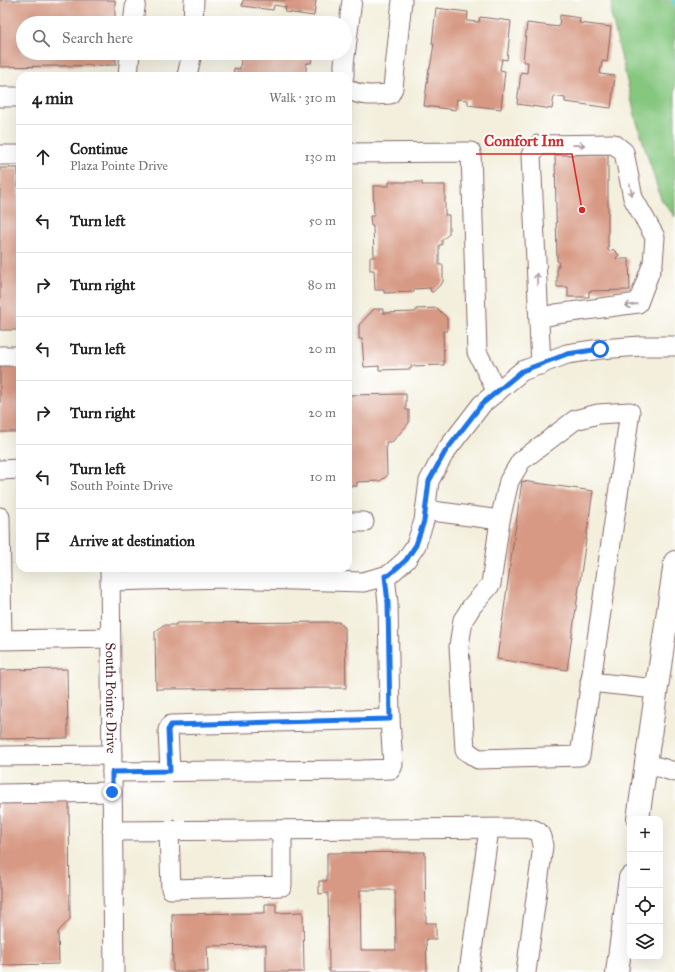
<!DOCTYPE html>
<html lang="en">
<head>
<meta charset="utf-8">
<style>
	:root { --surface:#fff; --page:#f2f2f2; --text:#222; --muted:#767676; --line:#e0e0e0 }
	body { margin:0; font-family:"IM FELL Great Primer",serif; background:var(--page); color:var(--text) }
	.controls { position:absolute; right:12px; bottom:12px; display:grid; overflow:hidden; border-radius:8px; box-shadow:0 4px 16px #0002 }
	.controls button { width:36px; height:36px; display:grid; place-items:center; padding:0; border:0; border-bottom:1px solid var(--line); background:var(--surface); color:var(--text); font:20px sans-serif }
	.stop { position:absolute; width:12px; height:12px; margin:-9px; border:3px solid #1a73e8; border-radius:50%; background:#fff }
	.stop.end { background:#1a73e8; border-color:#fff; box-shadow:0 1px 4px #0008 }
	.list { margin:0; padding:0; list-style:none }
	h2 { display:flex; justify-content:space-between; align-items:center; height:52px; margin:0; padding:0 16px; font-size:17px }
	h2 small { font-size:13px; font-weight:400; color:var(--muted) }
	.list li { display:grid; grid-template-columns:26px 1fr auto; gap:12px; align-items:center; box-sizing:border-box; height:64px; padding:0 16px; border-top:1px solid var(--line) }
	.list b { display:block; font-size:15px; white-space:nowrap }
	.list p { margin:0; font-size:13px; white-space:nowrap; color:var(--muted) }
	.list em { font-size:13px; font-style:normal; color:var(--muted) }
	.icon { flex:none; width:22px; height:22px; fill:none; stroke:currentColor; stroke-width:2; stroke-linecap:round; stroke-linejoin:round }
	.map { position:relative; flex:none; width:675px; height:972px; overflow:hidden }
	.search { position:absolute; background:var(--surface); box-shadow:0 4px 16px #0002; left:16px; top:16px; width:336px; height:44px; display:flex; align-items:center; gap:10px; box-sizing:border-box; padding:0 14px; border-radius:22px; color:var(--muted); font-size:15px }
	.panel { position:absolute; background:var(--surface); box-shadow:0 4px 16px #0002; left:16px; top:72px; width:336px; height:500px; border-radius:12px }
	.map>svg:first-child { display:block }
	.green { fill:#86c780; stroke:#687356 }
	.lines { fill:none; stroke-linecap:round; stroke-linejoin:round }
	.stream { stroke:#59c5d3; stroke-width:5.5 }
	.building { fill:#d79983; fill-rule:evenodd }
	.minor-casing { stroke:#856869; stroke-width:21 }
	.major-casing { stroke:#856869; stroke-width:24 }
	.minor { stroke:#fff; stroke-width:19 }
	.major { stroke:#fff; stroke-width:22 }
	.oneway { stroke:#ae9aa0 }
	.route { stroke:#1a73e8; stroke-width:5 }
	.labels { text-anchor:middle; stroke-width:4; stroke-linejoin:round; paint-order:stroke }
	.street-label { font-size:14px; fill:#4a1f2b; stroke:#fff }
	.leader { fill:none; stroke:#d62828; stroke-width:1.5 }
	.callout-dot { fill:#d62828; stroke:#fff; stroke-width:1.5 }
	.callout-label { font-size:15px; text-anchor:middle; font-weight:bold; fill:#d62828; stroke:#fff; stroke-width:4; stroke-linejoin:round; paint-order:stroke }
</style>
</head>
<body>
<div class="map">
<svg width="675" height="972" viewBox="0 0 675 972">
	<rect width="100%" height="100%" fill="#fff"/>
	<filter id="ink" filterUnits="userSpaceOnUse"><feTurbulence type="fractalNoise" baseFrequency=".025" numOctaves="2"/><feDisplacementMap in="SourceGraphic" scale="8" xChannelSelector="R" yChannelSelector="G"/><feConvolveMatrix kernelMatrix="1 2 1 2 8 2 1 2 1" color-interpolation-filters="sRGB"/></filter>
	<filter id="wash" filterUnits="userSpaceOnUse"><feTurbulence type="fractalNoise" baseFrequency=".012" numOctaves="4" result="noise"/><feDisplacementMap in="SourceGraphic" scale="16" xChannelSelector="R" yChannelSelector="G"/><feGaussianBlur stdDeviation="0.9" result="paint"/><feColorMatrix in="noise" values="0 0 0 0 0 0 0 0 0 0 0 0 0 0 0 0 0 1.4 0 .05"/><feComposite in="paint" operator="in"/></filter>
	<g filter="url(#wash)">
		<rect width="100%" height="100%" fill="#f3efdc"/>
		<path class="green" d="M612,0H675V217L661,199L636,119L611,14Z"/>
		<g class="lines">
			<path class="stream" d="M675,0V3"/>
		</g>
		<g id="blocks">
			<path class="building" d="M0,0H115V23H23V53H116V65L0,67Z
				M243,0H316L314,16L285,12L286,7L274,5L273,10L242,6Z
				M436,8L468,12L467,21L479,22L480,17L511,21L507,60L502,59L500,70L505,71L501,109L468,105V100L457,99L456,110L424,106L429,68H430L434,44H432Z
				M560,15L580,18L579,23L611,27L607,62L602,61L600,74L615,76L611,108L565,102V98L554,96L552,109L517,104L521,72L527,73L528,62H523L527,23L559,27Z
				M236,53H313L311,63H307L305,76H233L234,68L240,69L241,58L235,57Z
				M608,154V250L610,252L613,249L619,255L616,258L617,259H629L630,290L589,291V297H568V287H557V266H559L558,261H557L555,155Z
				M0,168H18L20,330H0Z
				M389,182H422V185H445V215H449V234L442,240V245H439V265H443V282L433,292H431L430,288L414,289V292L384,293V290H375L374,270H370V257H374L373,226H371L370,216H374L373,186H389Z
				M437,308L447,318V331H443L444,365L411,366V369L379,370V366L364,367L362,339H359V325L374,309H383V313L416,312V309Z
				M0,362H20V432H0Z
				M406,394V410H409V423L392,442H386L387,476L380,481L357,482V486H348V395Z
				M522,481L593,491L567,670L497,659Z
				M339,622L345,628L346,688L156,689L155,632L163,625H176V623Z
				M67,669L68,738L0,739V670Z
				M69,800L70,919L58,932L59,964L0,965V801Z
				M425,852L426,923H436V939H426L427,972H329L328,893L319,894V881H327V853ZM360,890H395L396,950H361Z
				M265,904H276V913L303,912L304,972H266V945L207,946L208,972H173L172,914L265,913Z"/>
		</g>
	</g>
	<g filter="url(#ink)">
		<use href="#blocks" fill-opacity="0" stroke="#856869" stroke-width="1"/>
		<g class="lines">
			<g class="minor-casing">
				<g id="minor">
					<path d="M133,23L136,0"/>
					<path d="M193,23L194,0"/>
					<path d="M128,76L130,53"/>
					<path d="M187,76L192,53"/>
					<path d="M344,76V64L352,0"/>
					<path d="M348,89C361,97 375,95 390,94L393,88L402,0"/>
					<path d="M0,97H20"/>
					<path d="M348,153L471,152L477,352L497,392"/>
					<path d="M0,155H20"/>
					<path d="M539,318L556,314L638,303L653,263L655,237L633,198L624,152L614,144L538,145L531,155L541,365"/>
					<path d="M0,356H20"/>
					<path d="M630,412L580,756L478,759L465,750L459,646L463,620L472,606L491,584L500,520L509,481L521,461L575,420L598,414Z"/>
					<path d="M0,470L20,469"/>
					<path d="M425,510L500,520"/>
					<path d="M0,517L2,640L110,638"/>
					<path d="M348,522H364"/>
					<path id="s1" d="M110,569L114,972"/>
					<path d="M110,581L226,578L363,582L389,575L406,560L416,545L424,521L429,481L445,452L482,404L522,371L567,354L600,349L641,346H675"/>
					<path d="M590,682L656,689"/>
					<path d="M0,756L112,755"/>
					<path d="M645,763L675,772"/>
					<path d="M170,771L168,730L171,725L390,719"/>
					<path d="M112,772L362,770L391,769L393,765L390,719L388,603L385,576"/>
					<path d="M0,794L112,792"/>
					<path d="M112,831L526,828C540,830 541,833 543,846L526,972"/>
					<path d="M169,831L171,889L282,886V830"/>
					<path d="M469,972L489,829"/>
				</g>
			</g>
			<g class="major-casing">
				<path id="major" d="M638,819L675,562
					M617,972L630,878"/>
			</g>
			<use href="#minor" class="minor"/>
			<use href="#major" class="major"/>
		</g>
		<defs><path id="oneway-shaft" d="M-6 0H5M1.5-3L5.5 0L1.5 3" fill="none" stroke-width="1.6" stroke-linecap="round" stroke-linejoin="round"/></defs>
		<g class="oneway">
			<use href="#oneway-shaft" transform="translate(579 145) rotate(-1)"/>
			<use href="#oneway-shaft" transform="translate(631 190) rotate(80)"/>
			<use href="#oneway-shaft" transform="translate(537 279) rotate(-93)"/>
			<use href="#oneway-shaft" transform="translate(631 305) rotate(172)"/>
		</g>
	</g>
	<g class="lines" filter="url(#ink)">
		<path class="route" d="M112,792V772L170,771L168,730L171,725L390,719L388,603L385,576L389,575L406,560L416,545L424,521L429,481L445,452L482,404L522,371L567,354L600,349"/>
	</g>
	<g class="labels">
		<g class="street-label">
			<text dy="5" stroke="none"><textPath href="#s1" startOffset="129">South Pointe Drive</textPath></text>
		</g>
	</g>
	<path class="leader" d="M582 210L572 154H476"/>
	<circle class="callout-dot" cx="582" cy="210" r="4"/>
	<g class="callout-label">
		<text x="524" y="146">Comfort Inn</text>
	</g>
</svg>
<div class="controls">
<button>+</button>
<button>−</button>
<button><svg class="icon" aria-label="locate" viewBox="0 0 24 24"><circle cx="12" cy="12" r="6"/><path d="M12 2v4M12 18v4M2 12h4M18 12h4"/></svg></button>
<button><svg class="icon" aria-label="layers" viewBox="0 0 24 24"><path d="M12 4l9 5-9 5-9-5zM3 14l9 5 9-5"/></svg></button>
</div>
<div class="stop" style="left:600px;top:349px"></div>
<div class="stop end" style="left:112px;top:792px"></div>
<div class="search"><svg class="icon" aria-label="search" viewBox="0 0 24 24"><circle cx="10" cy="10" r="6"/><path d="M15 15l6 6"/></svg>Search here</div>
<section class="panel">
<h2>4 min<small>Walk · 310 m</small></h2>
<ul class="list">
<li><svg class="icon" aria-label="ahead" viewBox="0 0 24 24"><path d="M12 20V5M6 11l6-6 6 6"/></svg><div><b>Continue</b><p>Plaza Pointe Drive</p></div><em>130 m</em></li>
<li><svg class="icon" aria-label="left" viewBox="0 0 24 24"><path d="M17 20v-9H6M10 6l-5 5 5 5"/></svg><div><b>Turn left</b></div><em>50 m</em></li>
<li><svg class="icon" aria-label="right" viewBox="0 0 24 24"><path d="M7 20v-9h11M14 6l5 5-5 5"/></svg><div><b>Turn right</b></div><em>80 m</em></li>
<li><svg class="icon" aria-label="left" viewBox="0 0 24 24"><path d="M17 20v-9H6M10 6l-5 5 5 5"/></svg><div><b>Turn left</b></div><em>20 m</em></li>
<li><svg class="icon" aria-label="right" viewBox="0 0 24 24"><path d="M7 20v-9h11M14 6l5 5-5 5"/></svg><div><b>Turn right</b></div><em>20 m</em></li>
<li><svg class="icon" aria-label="left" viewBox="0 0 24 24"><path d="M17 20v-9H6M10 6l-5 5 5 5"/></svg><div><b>Turn left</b><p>South Pointe Drive</p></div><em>10 m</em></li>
<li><svg class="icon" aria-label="arrive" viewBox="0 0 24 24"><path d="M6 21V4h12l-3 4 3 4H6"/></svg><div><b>Arrive at destination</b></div></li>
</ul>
</section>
</div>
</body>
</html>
